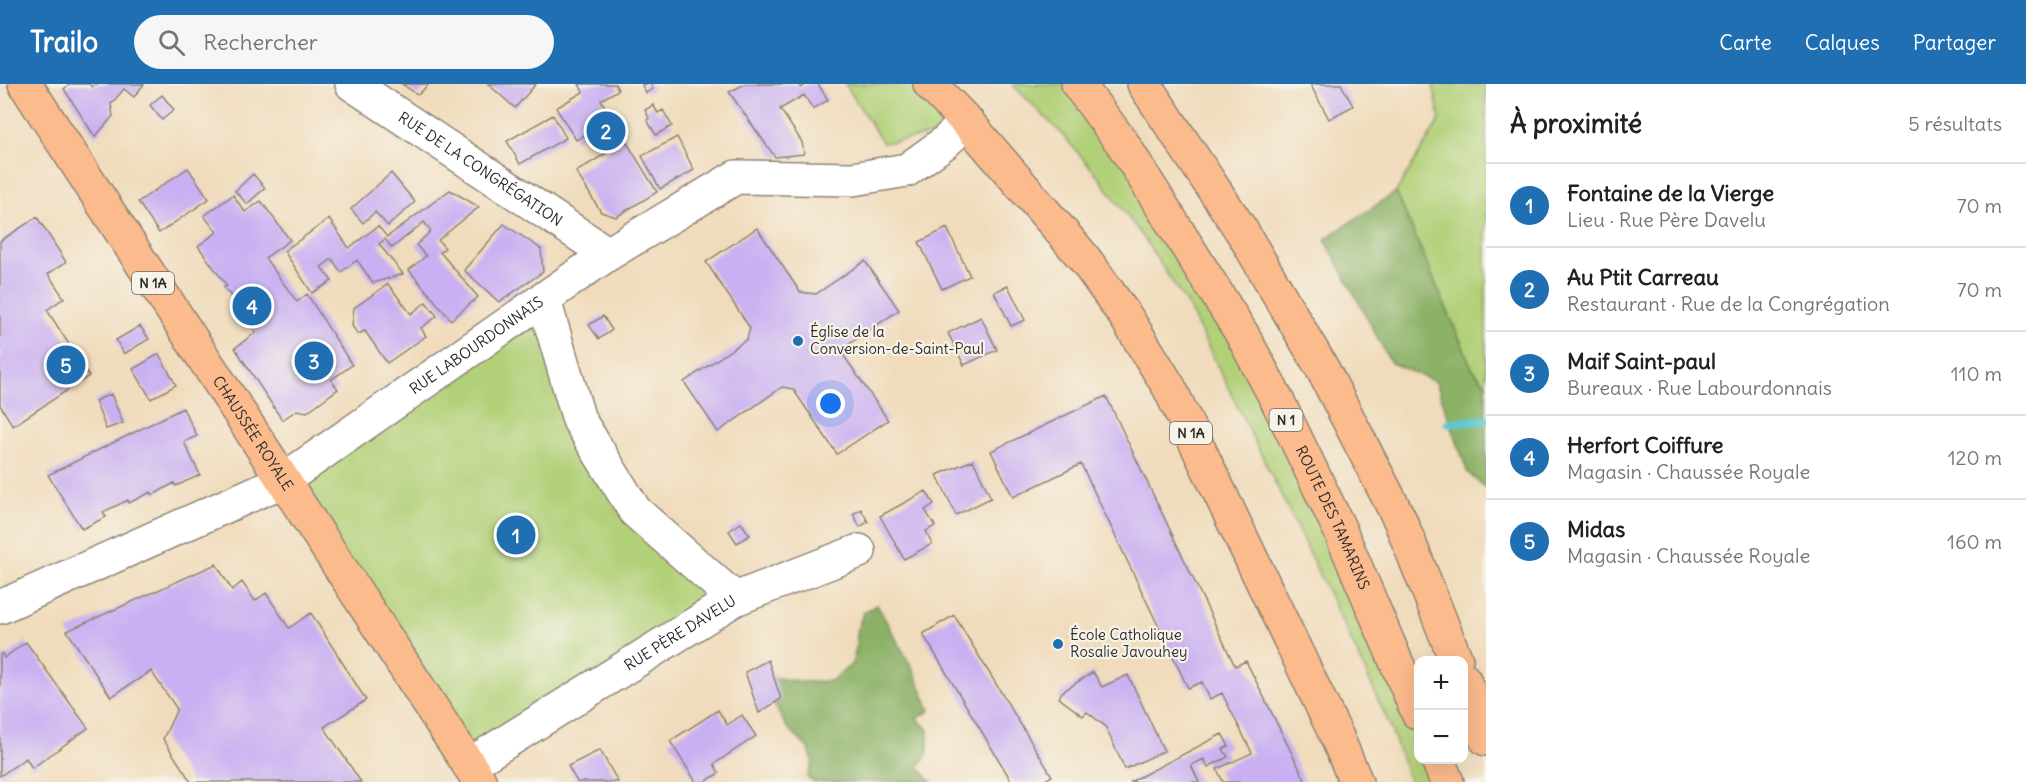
<!DOCTYPE html>
<html lang="fr">
<head>
<meta charset="utf-8">
<style>
	:root { --surface:#fff; --page:#f6f6f6; --text:#202124; --muted:#757577; --line:#e0e0e0; --accent:#1f6fb2 }
	body { margin:0; font-family:Delius,sans-serif; background:var(--page); color:var(--text) }
	.controls { position:absolute; right:18px; bottom:18px; display:grid; overflow:hidden; border-radius:12px; box-shadow:0 6px 24px #0002 }
	.controls button { width:54px; height:54px; display:grid; place-items:center; padding:0; border:0; border-bottom:2px solid var(--line); background:var(--surface); color:var(--text); font:30px sans-serif }
	.you { position:absolute; left:831px; top:320px; width:21px; height:21px; margin:-15px; border:4px solid #fff; border-radius:50%; background:#1a73e8; box-shadow:0 0 0 9px #1a73e833 }
	.badge { display:grid; place-items:center; width:39px; height:39px; border-radius:50%; background:var(--accent); color:#fff; font-size:20px; font-weight:700 }
	.pin { position:absolute; translate:-50% -50%; border:3px solid #fff; box-shadow:0 2px 6px #0006 }
	.list { margin:0; padding:0; list-style:none }
	h2 { display:flex; justify-content:space-between; align-items:center; height:78px; margin:0; padding:0 24px; font-size:26px }
	h2 small { font-size:20px; font-weight:400; color:var(--muted) }
	.list li { display:grid; grid-template-columns:39px 1fr auto; gap:18px; align-items:center; box-sizing:border-box; height:84px; padding:0 24px; border-top:2px solid var(--line) }
	.list b { display:block; font-size:22px; white-space:nowrap }
	.list p { margin:0; font-size:20px; white-space:nowrap; color:var(--muted) }
	.list em { font-size:20px; font-style:normal; color:var(--muted) }
	.icon { flex:none; width:33px; height:33px; fill:none; stroke:currentColor; stroke-width:2; stroke-linecap:round; stroke-linejoin:round }
	.map { position:relative; flex:none; width:1486px; height:698px; overflow:hidden }
	header { display:flex; align-items:center; gap:36px; box-sizing:border-box; height:84px; padding:0 30px; background:var(--accent); color:#fff }
	header strong { font-size:28px }
	nav { display:flex; gap:33px; margin-inline-start:auto; font-size:21px }
	.search { width:420px; height:54px; background:var(--page); display:flex; align-items:center; gap:15px; box-sizing:border-box; padding:0 21px; border-radius:33px; color:var(--muted); font-size:22px }
	main { display:flex }
	aside { flex:1; background:var(--surface) }
	.map>svg:first-child { display:block }
	.green { fill:#b1d077; stroke:#6e7e51; stroke-width:1.5 }
	.forest { fill:#8cb268; stroke:#5c6e4a; stroke-width:1.5 }
	.lines { fill:none; stroke-linecap:round; stroke-linejoin:round }
	.stream { stroke:#5bc8d2; stroke-width:9 }
	.building { fill:#c9b0f2 }
	.minor-casing { stroke:#8e8474; stroke-width:36 }
	.tertiary-casing { stroke:#8e8474; stroke-width:36 }
	.primary-casing { stroke:#8e8474; stroke-width:36 }
	.trunk-casing { stroke:#8e8474; stroke-width:36 }
	.minor { stroke:#fff; stroke-width:33 }
	.tertiary { stroke:#fff; stroke-width:33 }
	.primary { stroke:#fbbb8c; stroke-width:33 }
	.trunk { stroke:#fbbb8c; stroke-width:33 }
	.poi-dot { fill:#1f6fb2; stroke:#f7f3e8; stroke-width:2 }
	.labels { text-anchor:middle; stroke-width:4.5; stroke-linejoin:round; paint-order:stroke }
	.shield { fill:#f7f3e8; stroke:#686764; stroke-width:1.5 }
	.shield-label { font-size:14px; font-weight:bold; fill:#2b2b2b }
	.street-label { font-size:15px; fill:#2b2b2b; stroke:#f7f3e8 }
	.poi-label { font-size:15px; fill:#2b2b2b; stroke:#f7f3e8; text-anchor:start }
</style>
</head>
<body>
<header>
<strong>Trailo</strong>
<div class="search"><svg class="icon" aria-label="search" viewBox="0 0 24 24"><circle cx="10" cy="10" r="6"/><path d="M15 15l6 6"/></svg>Rechercher</div>
<nav><a>Carte</a><a>Calques</a><a>Partager</a></nav>
</header>
<main>
<div class="map">
<svg width="1486" height="698" viewBox="0 0 1486 698">
	<rect width="100%" height="100%" fill="#f7f3e8"/>
	<filter id="ink" filterUnits="userSpaceOnUse"><feTurbulence type="fractalNoise" baseFrequency=".0167" numOctaves="2"/><feDisplacementMap in="SourceGraphic" scale="12" xChannelSelector="R" yChannelSelector="G"/><feConvolveMatrix kernelMatrix="1 2 1 2 8 2 1 2 1" color-interpolation-filters="sRGB"/></filter>
	<filter id="wash" filterUnits="userSpaceOnUse"><feTurbulence type="fractalNoise" baseFrequency=".008" numOctaves="4" result="noise"/><feDisplacementMap in="SourceGraphic" scale="24" xChannelSelector="R" yChannelSelector="G"/><feGaussianBlur stdDeviation="1.35" result="paint"/><feColorMatrix in="noise" values="0 0 0 0 0 0 0 0 0 0 0 0 0 0 0 0 0 1.4 0 .05"/><feComposite in="paint" operator="in"/></filter>
	<g filter="url(#wash)">
		<rect width="100%" height="100%" fill="#f0dcbc"/>
		<path class="green" d="M845,0H930L958,47L883,59Z
			M1012,0H1078L1172,132L1418,629V676H1438L1447,698H1410L1389,640L1357,569L1290,429L1188,222L1145,156L1098,92L1060,48Z
			M1433,0H1486V301L1472,284L1396,108L1440,35Z
			M544,216L635,427L735,515L469,681L282,397Z"/>
		<path class="forest" d="M1396,108L1472,284L1486,301V404L1468,389L1436,298L1391,279L1325,155Z
			M877,521L914,587L930,627L917,634L928,646V668L918,683L932,698H814L807,693L813,678L809,665L786,642L758,591L803,598L831,597L852,580L857,560V546L864,528Z"/>
		<g class="lines">
			<path class="stream" d="M1448,339L1486,336"/>
		</g>
		<g id="blocks">
			<path class="building" d="M70,0H89L92,3L95,0H144L134,13L124,5L111,20L113,32L95,53L64,5Z
				M402,0H429L418,11Z
				M488,0H536L515,24Z
				M579,0H615L618,6L601,16L612,35L576,56L556,24L583,8Z
				M644,0H651L653,5L646,9L642,1Z
				M745,0H798L801,4L807,0H818L828,16L813,25L804,11L780,25L802,58L804,70L775,73L729,8Z
				M1310,0H1341L1353,22L1329,35Z
				M162,11L174,26L162,36L150,21Z
				M653,21L658,29L663,26L672,42L656,51L647,36L649,34L645,26Z
				M553,31L566,54L520,80L507,57Z
				M615,39L657,108L616,133L601,128L576,88L611,66L600,49Z
				M677,53L694,86L660,105L642,72Z
				M188,84L209,115L159,149L138,118Z
				M391,89L415,118L388,142L375,128L363,139L351,125Z
				M253,90L265,104L247,120L235,107Z
				M450,106L479,123L438,156L445,164L440,168L478,213L451,236L409,186L426,172L416,161L431,147L424,138L392,164L385,155L379,160L403,190L373,199L357,176L341,188L332,175L321,183L332,197L312,209L284,167L329,135L349,164L378,142L387,153Z
				M233,111L245,128L261,117L290,156L265,174L297,218L307,210L352,281L331,296L338,305L307,328L297,326L282,336L235,264L256,248L224,203L227,202L198,162L217,148L204,132Z
				M37,133L66,178L48,190L64,214L47,226L89,292L13,342L0,321V157Z
				M504,140L541,165L543,188L499,218L464,186Z
				M757,144L800,208L816,210L865,177L899,226L849,260L844,272L888,336L837,370L793,305L782,303L718,348L684,298L747,255L750,244L706,178Z
				M947,144L970,192L942,205L919,158Z
				M388,200L411,230L426,218L437,232L421,244L426,252L387,279L365,247L358,250L352,242L354,224Z
				M1008,202L1025,236L1011,242L994,208Z
				M603,232L612,246L599,255L589,241Z
				M981,233L997,266L964,281L948,249Z
				M140,242L149,255L124,270L116,256Z
				M159,270L176,301L151,315L133,285Z
				M111,310L123,339L106,345L95,317Z
				M1106,312L1235,582L1246,577L1305,696L1301,698H1223L1217,685L1252,669L1222,609L1210,615L1202,598L1188,604L1081,380L1013,413L991,367Z
				M183,324L197,352L184,358L200,391L176,402L174,399L153,411L151,408L129,419L128,416L103,428L106,433L82,445L48,391Z
				M973,376L991,414L956,431L937,391Z
				M926,407L934,420L925,426L935,442L926,447L932,460L904,475L880,432Z
				M861,425L868,438L860,443L853,430Z
				M741,439L750,451L737,459L729,447Z
				M216,480L232,506L242,498L255,517L266,509L289,544L311,529L366,616L324,643L361,698H191L163,655L177,625L151,587L111,613L67,547Z
				M954,531L1052,692L1042,698H1012L923,550Z
				M26,558L88,644L32,684L26,674L0,692V571L2,569L4,574Z
				M768,576L781,615L759,629L745,588Z
				M1093,588L1102,603L1128,591L1164,667L1125,685L1105,642L1087,628L1083,632L1059,614L1062,608Z
				M718,626L727,641L742,631L756,652L714,680L719,689L705,698H696L670,657Z
				M1222,650L1229,662L1223,665L1228,673L1208,683L1204,675L1191,681L1199,698H1130Z
				M600,666L618,698H577L568,682Z"/>
		</g>
	</g>
	<g filter="url(#ink)">
		<use href="#blocks" fill-opacity="0" stroke="#8e8474" stroke-width="1.5"/>
		<g class="lines">
			<g class="minor-casing">
				<g id="minor">
					<path id="s1" d="M352,0L608,170"/>
					<path d="M735,515L859,467"/>
					<path id="s2" d="M469,681L735,515L635,427L579,336L544,216"/>
				</g>
			</g>
			<g class="tertiary-casing">
				<g id="tertiary">
					<path id="s3" d="M0,523L282,397L608,170L736,93L853,95L907,86L944,59L967,38"/>
				</g>
			</g>
			<g class="primary-casing">
				<g id="primary">
					<path id="s4" d="M25,0L480,698"/>
					<path d="M930,0L967,38L1084,174L1126,233L1169,303L1337,653L1356,698"/>
				</g>
			</g>
			<g class="trunk-casing">
				<g id="trunk">
					<path id="s5" d="M1078,0L1123,60L1242,250L1278,318L1339,444L1418,629"/>
					<path d="M1144,0L1243,149L1322,284L1400,436L1456,576"/>
					<path d="M1464,596L1486,655"/>
					<path d="M1438,676L1447,698"/>
				</g>
			</g>
			<use href="#minor" class="minor"/>
			<use href="#tertiary" class="tertiary"/>
			<use href="#primary" class="primary"/>
			<use href="#trunk" class="trunk"/>
		</g>
	</g>
	<g class="poi-dot">
		<circle cx="798" cy="257" r="6"/>
		<circle cx="1058" cy="560" r="6"/>
	</g>
	<g class="labels">
		<g class="shield">
			<rect x="132" y="188" width="42" height="22" rx="4.5"/>
			<rect x="1269.5" y="325" width="33" height="22" rx="4.5"/>
			<rect x="1170" y="338" width="42" height="22" rx="4.5"/>
		</g>
		<g class="shield-label">
			<text x="153" y="204">N 1A</text>
			<text x="1286" y="341">N 1</text>
			<text x="1191" y="354">N 1A</text>
		</g>
		<g class="street-label">
			<text dy="5" stroke="none"><textPath href="#s1" startOffset="154">RUE DE LA CONGRÉGATION</textPath></text>
			<text dy="5" stroke="none"><textPath href="#s3" startOffset="546">RUE LABOURDONNAIS</textPath></text>
			<text dy="5" stroke="none"><textPath href="#s4" startOffset="417">CHAUSSÉE ROYALE</textPath></text>
			<text dy="5" stroke="none"><textPath href="#s5" startOffset="504">ROUTE DES TAMARINS</textPath></text>
			<text dy="5" stroke="none"><textPath href="#s2" startOffset="249">RUE PÈRE DAVELU</textPath></text>
		</g>
		<g class="poi-label">
			<text x="810" y="253">Église de la<tspan x="810" dy="17">Conversion-de-Saint-Paul</tspan></text>
			<text x="1070" y="556">École Catholique<tspan x="1070" dy="17">Rosalie Javouhey</tspan></text>
		</g>
	</g>
</svg>
<div class="controls">
<button>+</button>
<button>−</button>
</div>
<div class="you"></div>
<div class="pin badge" style="left:516px;top:451px">1</div>
<div class="pin badge" style="left:606px;top:47px">2</div>
<div class="pin badge" style="left:314px;top:277px">3</div>
<div class="pin badge" style="left:252px;top:222px">4</div>
<div class="pin badge" style="left:66px;top:281px">5</div>
</div>
<aside>
<h2>À proximité<small>5 résultats</small></h2>
<ul class="list">
<li><span class="badge">1</span><div><b>Fontaine de la Vierge</b><p>Lieu · Rue Père Davelu</p></div><em>70 m</em></li>
<li><span class="badge">2</span><div><b>Au Ptit Carreau</b><p>Restaurant · Rue de la Congrégation</p></div><em>70 m</em></li>
<li><span class="badge">3</span><div><b>Maif Saint-paul</b><p>Bureaux · Rue Labourdonnais</p></div><em>110 m</em></li>
<li><span class="badge">4</span><div><b>Herfort Coiffure</b><p>Magasin · Chaussée Royale</p></div><em>120 m</em></li>
<li><span class="badge">5</span><div><b>Midas</b><p>Magasin · Chaussée Royale</p></div><em>160 m</em></li>
</ul>
</aside>
</main>
</body>
</html>
